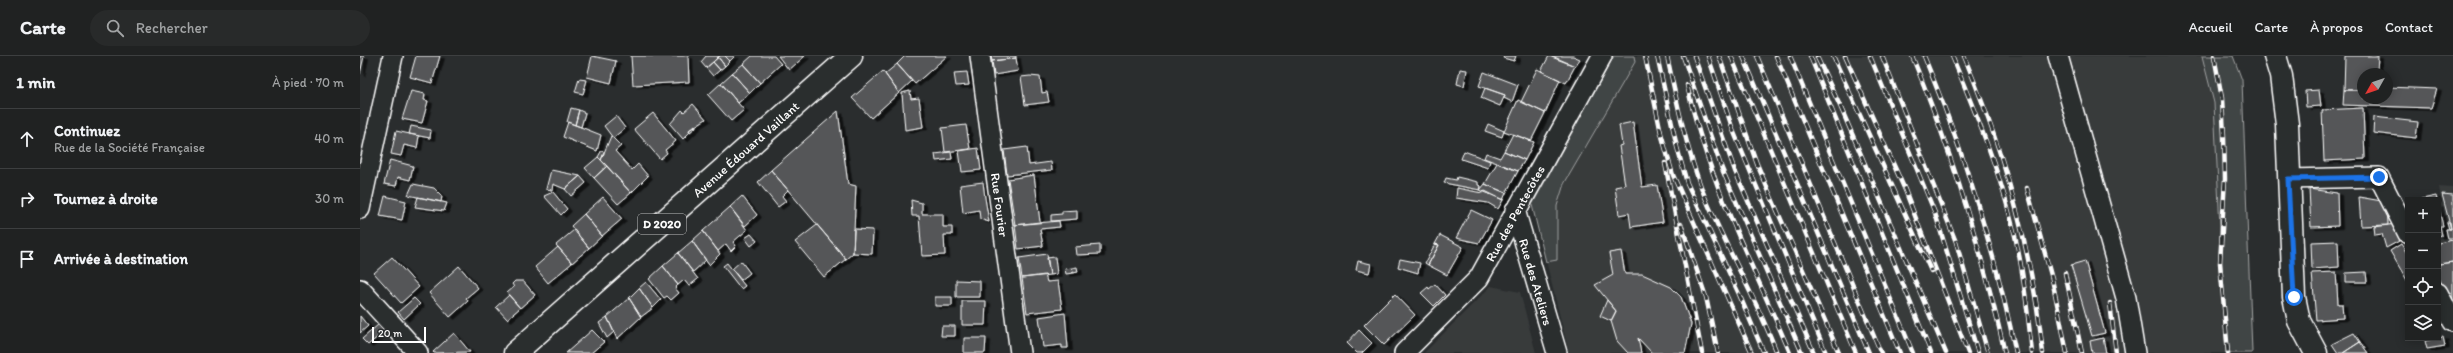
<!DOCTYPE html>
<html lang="fr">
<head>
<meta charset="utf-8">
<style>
	:root { --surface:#202222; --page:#282a2a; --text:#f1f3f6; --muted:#a2a4a5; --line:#3d3f40 }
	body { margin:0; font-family:Itim,sans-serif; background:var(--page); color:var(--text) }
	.controls { position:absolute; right:12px; bottom:12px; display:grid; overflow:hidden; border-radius:0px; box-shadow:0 2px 10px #0003 }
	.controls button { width:36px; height:36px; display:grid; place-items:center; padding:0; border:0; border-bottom:1px solid var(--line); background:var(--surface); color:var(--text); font:20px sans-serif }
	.compass { position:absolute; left:1997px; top:12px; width:36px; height:36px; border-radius:50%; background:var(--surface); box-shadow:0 2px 10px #0003; rotate:230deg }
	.scale { position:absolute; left:12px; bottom:10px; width:54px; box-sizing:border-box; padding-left:4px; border:2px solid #fff; border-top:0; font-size:11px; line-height:14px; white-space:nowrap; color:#fff; -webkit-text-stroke:3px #2a2d2e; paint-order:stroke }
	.stop { position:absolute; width:12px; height:12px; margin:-9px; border:3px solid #1a73e8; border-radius:50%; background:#fff }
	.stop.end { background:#1a73e8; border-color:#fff; box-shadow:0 1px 4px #0008 }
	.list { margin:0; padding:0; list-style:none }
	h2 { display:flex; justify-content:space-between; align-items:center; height:52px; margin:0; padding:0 16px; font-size:17px }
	h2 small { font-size:13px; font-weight:400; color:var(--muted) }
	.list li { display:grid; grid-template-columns:26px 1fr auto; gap:12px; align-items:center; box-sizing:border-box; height:60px; padding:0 16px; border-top:1px solid var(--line) }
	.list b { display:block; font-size:15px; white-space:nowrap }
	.list p { margin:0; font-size:13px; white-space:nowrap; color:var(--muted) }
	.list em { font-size:13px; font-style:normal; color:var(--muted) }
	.icon { flex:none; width:22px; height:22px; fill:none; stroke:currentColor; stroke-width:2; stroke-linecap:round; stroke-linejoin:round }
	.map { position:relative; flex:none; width:2093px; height:297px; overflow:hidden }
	header { display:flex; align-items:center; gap:24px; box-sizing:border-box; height:56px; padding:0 20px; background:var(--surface); border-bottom:1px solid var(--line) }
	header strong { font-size:19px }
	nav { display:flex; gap:22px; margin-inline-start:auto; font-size:14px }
	.search { width:280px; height:36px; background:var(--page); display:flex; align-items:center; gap:10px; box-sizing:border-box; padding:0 14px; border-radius:22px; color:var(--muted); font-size:15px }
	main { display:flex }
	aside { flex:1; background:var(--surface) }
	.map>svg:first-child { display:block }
	.built { fill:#373a3b }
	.green { fill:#414445; stroke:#a0a2a2 }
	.building { fill:#555758; stroke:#fff; filter:url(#shadow) }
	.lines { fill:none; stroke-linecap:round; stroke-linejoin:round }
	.minor-casing { stroke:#fff; stroke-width:22 }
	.major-casing { stroke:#fff; stroke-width:25 }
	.minor { stroke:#2a2d2e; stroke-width:19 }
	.major { stroke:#2a2d2e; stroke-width:22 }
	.rail-casing { stroke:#fff; stroke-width:4.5 }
	.rail { stroke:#2a2d2e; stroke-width:3; stroke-dasharray:9; stroke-linecap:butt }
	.route { stroke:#1a73e8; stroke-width:5 }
	.labels { text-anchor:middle; stroke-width:3.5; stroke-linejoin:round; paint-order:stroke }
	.shield { fill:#2a2d2e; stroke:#bfc0c0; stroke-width:1 }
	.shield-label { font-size:12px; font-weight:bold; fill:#fff }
	.street-label { font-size:13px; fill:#fff; stroke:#2a2d2e }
</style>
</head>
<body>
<header>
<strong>Carte</strong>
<div class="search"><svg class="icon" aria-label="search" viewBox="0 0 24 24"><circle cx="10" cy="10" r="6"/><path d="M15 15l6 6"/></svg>Rechercher</div>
<nav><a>Accueil</a><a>Carte</a><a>À propos</a><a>Contact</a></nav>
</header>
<main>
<aside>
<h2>1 min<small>À pied · 70 m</small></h2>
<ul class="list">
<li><svg class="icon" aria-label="ahead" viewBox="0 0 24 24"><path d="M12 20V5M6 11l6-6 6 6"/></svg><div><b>Continuez</b><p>Rue de la Société Française</p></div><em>40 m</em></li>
<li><svg class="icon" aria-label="right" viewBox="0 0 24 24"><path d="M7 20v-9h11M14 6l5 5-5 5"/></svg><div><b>Tournez à droite</b></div><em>30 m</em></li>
<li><svg class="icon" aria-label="arrive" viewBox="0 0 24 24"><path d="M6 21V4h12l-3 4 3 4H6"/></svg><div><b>Arrivée à destination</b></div></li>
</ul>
</aside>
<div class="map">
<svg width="2093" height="297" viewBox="0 0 2093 297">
	<defs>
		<filter id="shadow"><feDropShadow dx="4.5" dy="2.5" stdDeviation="0" flood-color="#0009"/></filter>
	</defs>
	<rect width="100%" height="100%" fill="#2a2d2e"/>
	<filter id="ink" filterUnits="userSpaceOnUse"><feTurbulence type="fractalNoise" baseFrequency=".025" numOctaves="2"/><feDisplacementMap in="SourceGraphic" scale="8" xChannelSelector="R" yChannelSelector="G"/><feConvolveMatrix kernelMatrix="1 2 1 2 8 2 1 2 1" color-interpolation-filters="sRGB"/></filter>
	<g filter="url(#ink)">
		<path class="built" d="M1254,0H1873L1882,24L1893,297H1209L1172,149Z
			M2079,131L2093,132V253L2078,224V183L2086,181Z
			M1131,230L1160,236L1176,297H1064Z"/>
		<path class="green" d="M1254,0H1274L1275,6L1204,128L1197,150V204L1186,206L1172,149Z
			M1842,0H1873L1882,24L1892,297H1866L1854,47Z"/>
		<path class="building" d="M0,0H4L0,18Z
			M56,0H80L72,27L50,21Z
			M232,0L256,5L251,27L227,21Z
			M271,0H328L329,26L273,29Z
			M346,0H360L346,12L341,6Z
			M360,0H365L370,5L365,10L358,1Z
			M365,0H375L370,5Z
			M392,0H414L421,8L400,27L383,8Z
			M418,0H445L429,14Z
			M545,0H587L555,28L537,8Z
			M631,0H656V2L632,5Z
			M1144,0H1156L1154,5L1143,2Z
			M1189,0L1215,10L1206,27L1181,15Z
			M1192,0H1213L1220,3L1215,10Z
			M1985,0H2018L2017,15H2012V18H2003V34H1984Z
			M358,1L365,10L360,14L353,6Z
			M656,2L658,15L634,19L632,5Z
			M353,6L360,14L353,20L346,12Z
			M383,8L400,27L390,37L372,17Z
			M537,8L552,25L539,37L525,18Z
			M1100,13L1107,14L1104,30L1097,28Z
			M1177,13L1200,24L1185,57L1161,46Z
			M523,15L539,37L511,62L492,42Z
			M607,16L609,29L596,30L594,17Z
			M1124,16L1158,29L1152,46L1144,42L1145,39L1119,30Z
			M372,17L390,37L378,47L361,27Z
			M670,20L680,21L682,37L687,36L689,46L665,49L661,21Z
			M219,23L227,24L223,38L215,36Z
			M361,27L384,54L371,65L348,39Z
			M2027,31L2077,33L2071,52L1983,49L1984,34H2003V42H2027Z
			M1125,32L1145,39L1140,50L1121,42Z
			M1959,34L1961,50L1946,51L1945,35Z
			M51,35L65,38L64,44L68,45L62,67L42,63Z
			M550,35L551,43L559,42L563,71L545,74L542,37Z
			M1158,44L1185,57L1171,85L1144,75Z
			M333,48L346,63L329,74L330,76L323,83L310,68L322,54L324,56Z
			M211,52L219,54L215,69L207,66Z
			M2003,52L2005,103L1964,105L1962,54Z
			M219,54L225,57L221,71L215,69Z
			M478,55L488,128L496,130L493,197L486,203L411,114Z
			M293,57L316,85L305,94L307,97L300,103L274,73Z
			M256,60L265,72L253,82L244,70Z
			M2014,61L2058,66L2056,82L2013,77Z
			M208,66L241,79L237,95L203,81Z
			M1273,66L1282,131L1297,129L1303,166L1271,171L1269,157L1259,159L1255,131L1265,129L1259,90L1262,89L1259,69Z
			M1128,68L1144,75L1142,81L1125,75Z
			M335,69L336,71L330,76L329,74Z
			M606,69L610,93L585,96L582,72Z
			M51,70L71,74L70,82L49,78Z
			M36,75L59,80L57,92L44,89L41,100L31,98Z
			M1153,78L1174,86L1165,104L1144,95Z
			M251,80L261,90L255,95L272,114L278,108L288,120L271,137L241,104Z
			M667,91L669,109L691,106L692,114L647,119L644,94Z
			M618,92L621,114L602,116L599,95Z
			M242,94L244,97L241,104L238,101Z
			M1104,95L1130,105L1128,112L1101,103Z
			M1144,95L1165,104L1158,115L1124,102L1126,97L1140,102Z
			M591,96L592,103L576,105L575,98Z
			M238,101L247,110L234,122L225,112Z
			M30,104L53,110L50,124L38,121L36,130L24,128Z
			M1137,107L1158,115L1146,137L1125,128Z
			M247,110L271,137L258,148L234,122Z
			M191,114L220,120L205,133L193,128L192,134L186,133Z
			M411,114L428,134L422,140L426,145L418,151L398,126Z
			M674,119L680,166L655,169L648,123Z
			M220,120L226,127L211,140L205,133Z
			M1097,121L1118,126V129L1121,130L1120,134L1084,127L1086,122L1096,124Z
			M623,126L625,142L629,166L620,163L619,154L603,157L600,129Z
			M53,128L74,132L82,140L81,146L48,139Z
			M1125,128L1146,137L1143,144L1120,134Z
			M1097,132L1122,137L1125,135L1143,144L1138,153L1128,147L1096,142Z
			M1949,133L1977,137L1978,170L1951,171Z
			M193,136L207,153L201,159L184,140Z
			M2082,138L2093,139V182H2088L2087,178L2086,173H2091Z
			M25,140L46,145L42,164L20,160Z
			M382,140L397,159L385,170L370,151Z
			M2076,140L2077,144H2057Z
			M58,141L87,147L84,155L55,151Z
			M243,141L262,163L242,180L224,158Z
			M1999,141L2027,146L2028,169L2001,170Z
			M551,144L562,147V158H583V171H592V179H584L585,199L562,200L559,160H552Z
			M2078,149L2083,170H2080L2082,179L2078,180Z
			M370,151L387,174L373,186L376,190L371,195L366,188L358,195L343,175Z
			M717,154V163L691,165V159L702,158V155Z
			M1111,154L1132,164L1119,187L1096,182Z
			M224,158L242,180L229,192L211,170Z
			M699,165L700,171L680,173L683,190L658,193L655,169Z
			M2087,166H2090L2091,173H2089Z
			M2036,168L2041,184L2026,192L2022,178L2015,179L2014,171Z
			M457,169L486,203L464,221L435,186Z
			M494,173L513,174L512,198L493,197Z
			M214,174L229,192L212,207L196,189Z
			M343,175L360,198L349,209L332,185Z
			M391,178L397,185L391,190L385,182Z
			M1080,179L1103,191L1087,219L1068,209L1079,189L1075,188Z
			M2093,184V206L2079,208L2078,219V187Z
			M332,185L346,204L333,216L318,197Z
			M1978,185L1979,211L1952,213L1951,186Z
			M1075,188L1079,189L1068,209L1065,207Z
			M2041,188L2048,199V226L2030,195Z
			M740,189V198L716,199L715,191Z
			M198,191L212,207L188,227L175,211Z
			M1261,195L1265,218H1282L1311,231L1321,241L1331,268L1325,297H1292L1278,282L1281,297H1268L1257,285L1251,265L1256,255L1235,229L1253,219L1249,197Z
			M318,197L338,223L329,230L324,224L318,229L303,210Z
			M687,198L690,219L662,222L659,202Z
			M32,201L59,231L41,247L14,217Z
			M695,201L697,218L690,219L687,202Z
			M1040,203L1060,207L1058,217L1038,211Z
			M381,205L390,217L381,224L372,213Z
			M998,205L1011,208L1009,217L996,214Z
			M1725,205L1745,277L1732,280L1711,209Z
			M2093,206V251L2078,222L2079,208Z
			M367,207L385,230L381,233L363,210Z
			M99,210L118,232L106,242L108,245L90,261L69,237Z
			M303,210L318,229L315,232L319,237L311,244L307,240L304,242L289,223Z
			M717,211L718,216L713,217L712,212Z
			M712,212L713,217L706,218L705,213Z
			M1976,216L1978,248H1982L1983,262L1956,264L1952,217Z
			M2006,216L2007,226H1986V217Z
			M685,219L687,226L698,225L702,253L667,257L662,222Z
			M596,224L620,225V241H596Z
			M155,225H163L175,239L160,252L147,237L154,231L152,228Z
			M286,226L301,244L293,252L279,232Z
			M1075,228L1085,239L1074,250L1061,237L1068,231L1069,233Z
			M279,232L293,252L281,261L269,242Z
			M1035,238L1055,259L1024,289L1004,269Z
			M149,239L160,252L147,263L136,251Z
			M575,241H592V250H575Z
			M54,242L60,248L44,263L38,256Z
			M269,242L281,261L257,283L247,261Z
			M1247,244L1256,255L1251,265L1240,260Z
			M602,245H626L625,269H602Z
			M705,257L708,292H702V289L683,291L679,261Z
			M0,260L8,270L0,277Z
			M247,261L254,276L247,282L239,267Z
			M19,268L25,275L8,289L2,283Z
			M582,270H595V280H581Z
			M232,274L244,286L231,297H206Z
			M999,274L1012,287L1002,297H997L987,287Z
			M94,277L110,296L74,297L73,296Z
			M1994,277L2000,286L1983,297H1978L1972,288Z
			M2083,281L2085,290L2067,293L2065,285Z
			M604,282H626L625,297H604Z
			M1743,282L1746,297H1732L1730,285Z
			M2000,286L2008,297H1983Z"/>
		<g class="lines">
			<g class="minor-casing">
				<g id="minor">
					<path id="s1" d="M620,0L660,297"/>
					<path d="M1698,0L1766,242L1775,297"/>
					<path d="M1928,123L2019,121L2048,178"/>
					<path d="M0,153L33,0"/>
					<path id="s2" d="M1155,154L1197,297"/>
					<path d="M0,233L58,297"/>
					<path d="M2078,237L2093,266"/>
					<path id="s3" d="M1044,297L1119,222L1242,0"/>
				</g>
			</g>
			<g class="major-casing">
				<g id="major">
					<path d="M1915,0L1921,20L1927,68L1934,241L1939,265L1956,297"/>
					<path id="s4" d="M155,297L491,0"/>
				</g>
			</g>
			<use href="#minor" class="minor"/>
			<use href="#major" class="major"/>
			<g class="rail-casing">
				<path id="rail" d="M1285,0L1301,77L1313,119L1392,297
					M1297,0L1317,91L1327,127L1379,238L1404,297
					M1307,0C1317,46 1326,92 1343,136C1365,191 1396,241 1417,297
					M1323,0L1362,113L1442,297
					M1334,0L1375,115L1454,297
					M1348,0L1373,74L1466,297
					M1359,0L1397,108L1479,297
					M1371,0L1496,297
					M1383,0L1509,297
					M1397,0L1521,297
					M1416,0L1540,297
					M1430,0L1553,297
					M1450,0L1571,297
					M1473,0L1571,215
					M1485,0L1545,134L1608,297
					M1510,0L1575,157L1618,297
					M1522,0L1596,186L1628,297
					M1552,0C1592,96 1622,196 1645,297
					M1564,0C1604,96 1635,196 1656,297
					M1592,0C1620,67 1649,138 1661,210C1666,239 1669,268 1672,297
					M1604,0C1644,96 1672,194 1683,297
					M1854,0L1862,42L1864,80L1865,123L1860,207L1868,297
					M1457,1L1481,52L1586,297
					M1327,29C1347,124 1393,208 1430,297
					M1305,107L1342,297
					M1667,132L1692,223L1707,297
					M1321,168L1346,241L1358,297
					M1705,217L1722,297
					M1750,247L1756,297"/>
			</g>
			<use href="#rail" class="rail"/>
		</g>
	</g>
	<g class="lines" filter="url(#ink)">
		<path class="route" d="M1934,241L1928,123L2019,121"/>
	</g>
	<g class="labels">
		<rect class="shield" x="278" y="158" width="48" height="20" rx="3"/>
		<g class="shield-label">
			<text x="302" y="172">D 2020</text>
		</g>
		<g class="street-label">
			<text dy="5" stroke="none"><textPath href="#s4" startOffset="308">Avenue Édouard Vaillant</textPath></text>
			<text dy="5" stroke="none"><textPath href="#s1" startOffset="150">Rue Fourier</textPath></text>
			<text dy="5" stroke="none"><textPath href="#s3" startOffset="180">Rue des Pentecôtes</textPath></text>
			<text dy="5" stroke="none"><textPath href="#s2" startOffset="75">Rue des Ateliers</textPath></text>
		</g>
	</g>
</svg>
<div class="controls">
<button>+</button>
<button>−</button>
<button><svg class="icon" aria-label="locate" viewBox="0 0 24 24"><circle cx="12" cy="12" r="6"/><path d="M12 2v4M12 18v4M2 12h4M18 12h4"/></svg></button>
<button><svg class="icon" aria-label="layers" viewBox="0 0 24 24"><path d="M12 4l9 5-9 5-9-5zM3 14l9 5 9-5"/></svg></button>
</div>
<svg class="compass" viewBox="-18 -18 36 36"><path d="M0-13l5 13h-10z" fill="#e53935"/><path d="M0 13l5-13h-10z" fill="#a2a4a5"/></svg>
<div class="scale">20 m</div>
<div class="stop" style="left:1934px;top:241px"></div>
<div class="stop end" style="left:2019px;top:121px"></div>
</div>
</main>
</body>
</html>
